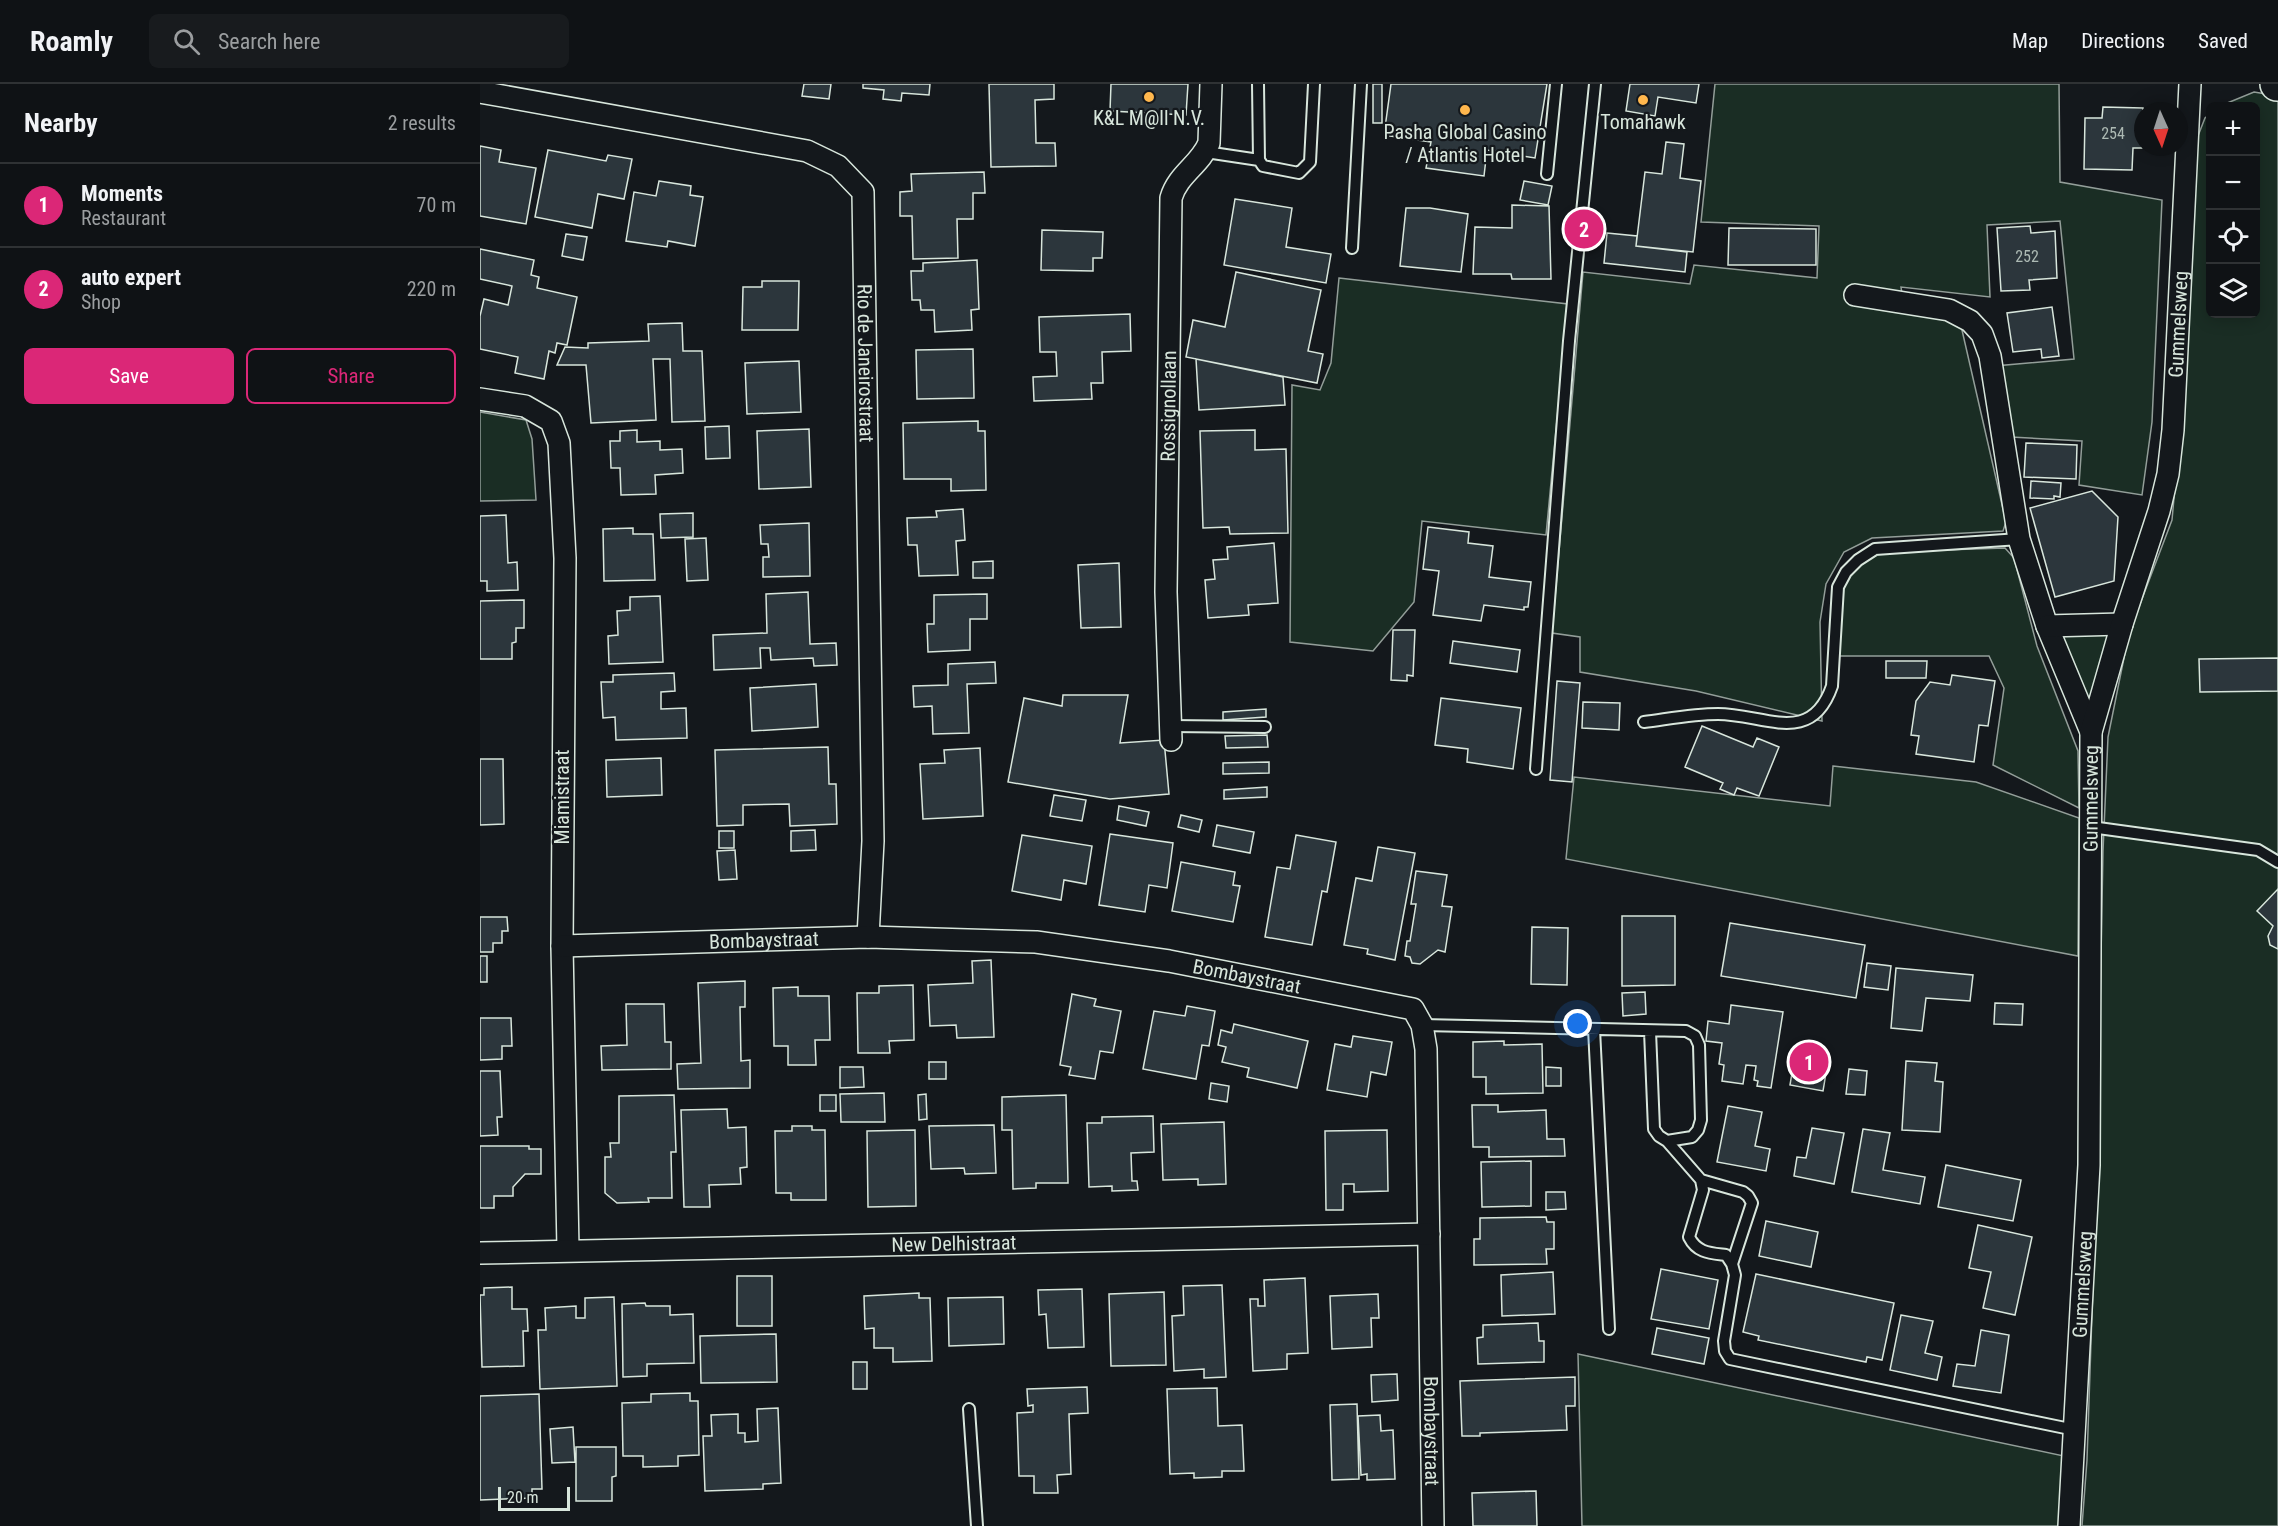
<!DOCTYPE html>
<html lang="en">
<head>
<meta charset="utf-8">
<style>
	:root { --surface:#0f1215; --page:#181b1e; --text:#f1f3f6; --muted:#9b9ea0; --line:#2f3234; --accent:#db2777 }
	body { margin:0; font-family:"Roboto Condensed",sans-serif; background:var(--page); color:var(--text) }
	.controls { position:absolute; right:18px; top:18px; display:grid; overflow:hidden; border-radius:9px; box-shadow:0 3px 15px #0003 }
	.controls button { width:54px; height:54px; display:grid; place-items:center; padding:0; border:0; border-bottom:2px solid var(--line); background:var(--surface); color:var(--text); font:30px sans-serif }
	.compass { position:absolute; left:1654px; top:18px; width:54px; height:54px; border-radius:50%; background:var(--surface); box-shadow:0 3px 15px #0003; rotate:177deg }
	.scale { position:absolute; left:18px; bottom:15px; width:72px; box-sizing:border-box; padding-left:6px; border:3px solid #d8e6dc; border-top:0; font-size:16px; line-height:21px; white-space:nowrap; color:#d8e6dc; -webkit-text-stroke:4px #14181c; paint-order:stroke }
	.you { position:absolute; left:1098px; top:940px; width:21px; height:21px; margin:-15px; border:4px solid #fff; border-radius:50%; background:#1a73e8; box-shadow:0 0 0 9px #1a73e833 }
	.badge { display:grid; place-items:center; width:39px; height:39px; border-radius:50%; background:var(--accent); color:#fff; font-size:20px; font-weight:700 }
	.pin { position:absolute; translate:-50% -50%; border:3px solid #fff; box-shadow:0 2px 6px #0006 }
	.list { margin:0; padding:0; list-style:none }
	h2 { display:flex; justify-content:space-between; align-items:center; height:78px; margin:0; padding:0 24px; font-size:26px }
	h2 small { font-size:20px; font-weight:400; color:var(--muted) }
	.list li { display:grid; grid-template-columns:39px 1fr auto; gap:18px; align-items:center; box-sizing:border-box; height:84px; padding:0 24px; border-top:2px solid var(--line) }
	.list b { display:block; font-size:22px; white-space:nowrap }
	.list p { margin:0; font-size:20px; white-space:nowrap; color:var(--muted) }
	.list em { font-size:20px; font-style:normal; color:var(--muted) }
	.actions { display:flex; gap:12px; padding:18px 24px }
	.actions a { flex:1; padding:14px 0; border:2px solid var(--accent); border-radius:9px; text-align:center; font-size:21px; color:var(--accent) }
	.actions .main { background:var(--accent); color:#fff }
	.icon { flex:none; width:33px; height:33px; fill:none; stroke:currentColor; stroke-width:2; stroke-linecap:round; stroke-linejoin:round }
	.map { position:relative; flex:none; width:1798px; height:1442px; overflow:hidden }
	header { display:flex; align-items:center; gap:36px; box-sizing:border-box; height:84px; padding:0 30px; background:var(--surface); border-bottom:2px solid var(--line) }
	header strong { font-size:28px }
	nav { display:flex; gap:33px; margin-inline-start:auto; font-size:21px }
	.search { width:420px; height:54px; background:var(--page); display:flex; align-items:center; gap:15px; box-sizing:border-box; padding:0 21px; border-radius:9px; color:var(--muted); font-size:22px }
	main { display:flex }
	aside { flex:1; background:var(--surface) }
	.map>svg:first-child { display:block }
	.green { fill:#1a2d24; stroke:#939e99; stroke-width:1.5 }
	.building { fill:#2c363c; stroke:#d8e6dc; stroke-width:1.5 }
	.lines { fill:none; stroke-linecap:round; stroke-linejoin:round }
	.lane-casing { stroke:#d8e6dc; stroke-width:14 }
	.street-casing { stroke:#d8e6dc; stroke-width:24 }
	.primary-casing { stroke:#d8e6dc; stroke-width:36 }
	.lane { stroke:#14181c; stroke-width:10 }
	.street { stroke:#14181c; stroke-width:21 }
	.primary { stroke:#14181c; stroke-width:33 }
	.poi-dot { fill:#ffb74d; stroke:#14181c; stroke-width:2 }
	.labels { text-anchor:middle; stroke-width:4.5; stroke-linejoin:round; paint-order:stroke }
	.number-label { font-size:16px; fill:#adbab4 }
	.poi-label { font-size:20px; fill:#d8e6dc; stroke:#14181c }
	.street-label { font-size:20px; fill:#d8e6dc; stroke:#14181c }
</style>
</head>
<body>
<header>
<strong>Roamly</strong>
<div class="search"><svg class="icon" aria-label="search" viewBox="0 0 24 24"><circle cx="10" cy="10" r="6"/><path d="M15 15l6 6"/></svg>Search here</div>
<nav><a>Map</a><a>Directions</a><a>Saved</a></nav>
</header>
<main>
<aside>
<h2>Nearby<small>2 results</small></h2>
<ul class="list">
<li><span class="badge">1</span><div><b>Moments</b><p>Restaurant</p></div><em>70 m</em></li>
<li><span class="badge">2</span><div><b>auto expert</b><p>Shop</p></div><em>220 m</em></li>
</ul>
<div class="actions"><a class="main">Save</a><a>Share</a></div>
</aside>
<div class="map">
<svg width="1798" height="1442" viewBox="0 0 1798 1442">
	<rect width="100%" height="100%" fill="#14181c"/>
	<path class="green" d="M1235,0H1579L1580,98L1682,116L1672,338L1662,411L1599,401L1602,357L1531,353L1515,282L1594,275L1580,137L1507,141L1510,213L1421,203L1424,225L1479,233L1526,438L1523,447L1392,454L1364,468L1346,500L1340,538L1342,637L1216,607L1100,588V553L1072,549L1103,188L1210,200L1214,181L1337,194L1339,142L1221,138Z
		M1774,8L1798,12V1442H1602L1607,1376L1617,1083L1623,767L1628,653L1649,549L1692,436L1701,336L1716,57L1725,34L1730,30V230H1776V22H1740Z
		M859,194L1088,220L1066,451L942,437L934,518L893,567L810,558L812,301L840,306L851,279Z
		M0,328L46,336L52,355L56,416L0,417Z
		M1525,464L1534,474L1557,562L1598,667L1599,724L1513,681L1524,604L1509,572H1358V507L1375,481L1401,468Z
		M1633,548L1611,626L1577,550Z
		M1353,682L1496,698L1599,734L1598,872L1086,775L1094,693L1350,722Z
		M1098,1270L1584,1372L1580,1442H1102Z"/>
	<path class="building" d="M324,0H351L349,15L322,12Z
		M383,0H450L449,11L422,9L421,17L403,15L404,6L383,4Z
		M509,0H574V15L555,16L556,59H575L576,82L511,83Z
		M631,0H708L706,31L630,27Z
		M893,0H902V39H893Z
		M911,0H1067L1055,74L1007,66L1004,92L946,84L951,58L904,51Z
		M1150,0H1219L1216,19L1178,13L1175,32L1146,27Z
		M1623,23L1663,24L1662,64H1653L1652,86L1604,85L1605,34H1622Z
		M1186,58L1204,60L1200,94L1221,97L1213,168L1156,162L1165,88L1182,90Z
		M0,62L21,66L19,78L56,84L46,140L0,132Z
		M68,66L126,77L128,71L152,75L144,115L118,110L112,144L55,133Z
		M504,88L505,109H493V135H477L478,174L433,175L432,132H420V108L432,107L431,90Z
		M179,97L211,102L210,111L223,113L215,162L188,157L187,163L146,157L154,108L176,112Z
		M1044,97L1072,102L1068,121L1040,116Z
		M755,115L812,124L806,163L851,170L846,199L744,181Z
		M1032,121L1069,122L1071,195H1032L1031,190H993L995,143L1032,144Z
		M926,124H950L988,130L981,188L920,182Z
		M1550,142L1551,149L1575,147L1577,194L1549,196L1550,206L1521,207L1517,144Z
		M1249,144L1336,145V181H1248Z
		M562,146L623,148L622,174H613V187L561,186Z
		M1127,149L1157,152L1156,162L1207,168L1205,188L1124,179Z
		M86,150L107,153L103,176L82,172Z
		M0,165L54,176L51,191L59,193L57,204L97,213L87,261L77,259L75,269L69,267L64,295L35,289L38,273L0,265V232L4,215L28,221L32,202L0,195Z
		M497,176L499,225L491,226L492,246L455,248L454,226H441L440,216H432L431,187H443V179Z
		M756,188L841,206L828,267L843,270L837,299L706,273L713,236L745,243Z
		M282,197H319L318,246H262L263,203H282Z
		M1572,223L1579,272L1562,274L1561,265L1533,268L1527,229Z
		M650,230L651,267L622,268L623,299H611L612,315L554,317L553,293L577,292L576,268H560L559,233Z
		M202,239L203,267H222L225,337L192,338L190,275H173L176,336L111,339L106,281H77L85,263L108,264V259L169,257L168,240Z
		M493,265L494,314L437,315L436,266Z
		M716,275L803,293L805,321L719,326Z
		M319,277L321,328L267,330L265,279Z
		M498,337V347H505L506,406L471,407V395H424L423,339Z
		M249,342L250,374L226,375L225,343Z
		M329,345L331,403L279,405L277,347Z
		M157,346V358L180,357V366L202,365L203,389L175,391L176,410L141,411L140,384H131L130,357H140V347Z
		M775,346V366L806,365L808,449L750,450L749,443L723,444L720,347Z
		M1546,359L1597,361L1596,395L1544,393Z
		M1551,397L1581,399L1580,413L1574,412V415L1550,414Z
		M1612,407L1638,433L1634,497L1575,513L1550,424Z
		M483,425L485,456L476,457L478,491L439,492L437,461H428L427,434L457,433L456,427Z
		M213,429V453L181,454L180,430Z
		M26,431L28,479L37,478L38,506L7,507V497H0V432Z
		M329,439L330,492L283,493V473H289L288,460H281L280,441Z
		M948,443L989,448L988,459L1013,462L1009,493L1051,498L1048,523H1044V526L1004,521L1001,537L953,531L959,487L943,485Z
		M153,444V450H173L175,496L124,497L123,445Z
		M226,454L228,496L207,497L205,455Z
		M794,459L798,519L768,521L769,531L728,534L725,496L735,495L733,476L748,475L747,463Z
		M513,477V494H493V478Z
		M639,479L641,543L601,544L598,481Z
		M328,508L330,560L356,559L357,581L334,582L333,574L291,576L290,564H280L281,584L234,586L233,551L287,549L286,510Z
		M507,510V535H490V566L448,568L447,540H454V511Z
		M180,512L183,578L129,580L128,552L138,551L137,527L150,526V513Z
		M44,516V544H36V558L32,559V575H0V517Z
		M913,546H935L933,592L927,591V597L911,596Z
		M973,557L1040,566L1037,588L970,579Z
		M1798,574V607L1720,608L1719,575Z
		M1406,577H1447L1446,594H1406Z
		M515,578L516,599L487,600L489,649L453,650L452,622L434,623L433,602L468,601V580Z
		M194,589L195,607L181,608V625L206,624L207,654L136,656L135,633L123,634L121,598H133V591Z
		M1472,591L1515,597L1508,642L1499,641L1494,678L1436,670L1439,652L1431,651L1436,617L1450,598L1470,601Z
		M1077,597L1100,599L1092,698L1070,696Z
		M336,600L338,643L272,647L270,604Z
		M583,611H648L640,659L684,656L689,710L630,715L528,698L544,614L582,622Z
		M961,614L1041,624L1033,685L987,678L988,665L955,661Z
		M1103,618L1140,619L1139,646L1102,644Z
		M786,625V633L743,636V628Z
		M1222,642L1273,663L1277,654L1299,663L1279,712L1257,704L1254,711L1240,705L1243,699L1205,683Z
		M787,651L788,663L746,664L745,652Z
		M348,663L349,700H356L357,740L310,742L309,720L263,721V741L237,742L235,666Z
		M500,664L503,732L443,735L440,680L465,679L464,666Z
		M181,674L182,711L127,713L126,676Z
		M0,675H23L24,740L0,741Z
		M789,678V689L743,690V679Z
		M787,703V713L744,715V706Z
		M574,711L606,716L602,737L570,732Z
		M639,722L669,728L666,742L637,736Z
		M701,731L722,736L719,748L698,743Z
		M737,741L774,748L770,769L733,762Z
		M335,746L336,766L311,767V747Z
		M239,747H254V764H239Z
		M630,750L693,759L687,804L669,801L665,828L619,821Z
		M542,751L612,762L606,800L584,796L581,816L532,807Z
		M816,751L856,758L847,808L842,807L832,861L785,853L797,783L810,785Z
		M898,763L935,769L915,876L887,870L888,865L864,861L876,794L892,797Z
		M255,766L257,795L239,796L237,767Z
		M701,778L755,788L753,801L760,802L753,838L692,827Z
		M936,787L967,791L962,822L972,823L965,868L958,866L940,880L932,879L930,873L925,872L927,857H930L936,820H931Z
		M1798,805V865L1790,861L1788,852L1793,842L1777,827Z
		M1142,832H1195V901L1142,902Z
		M0,833H27L28,847H22V859H13V868H0Z
		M1250,839L1385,861L1376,914L1241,892Z
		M1052,843L1088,844L1087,901L1051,900Z
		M0,872H7V898H0Z
		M511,876L514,953L477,954L476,941L450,942L448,901L493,899L492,877Z
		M1387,879L1411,882L1408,906L1384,903Z
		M1416,884L1493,891L1490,917L1446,914L1442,947L1411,944Z
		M265,897V923H260L261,977L270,976V1004L198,1005L197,980L221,979L218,899Z
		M433,901L434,956L409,957L410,969H378L377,909H399V902Z
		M318,903V912H349L350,956H335L336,981H308V962H294L293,904Z
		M1165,908L1166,930L1143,932L1142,909Z
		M592,910L616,915L614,922L641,927L633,969L620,967L615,995L589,991L591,983L580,981Z
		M1515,919L1543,920L1542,941L1514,940Z
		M146,920H184L185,958H191V985L122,986L121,962L147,961Z
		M1251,921L1303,928L1291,1004L1277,1002L1278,997L1274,996L1276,982L1266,981L1263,1000L1242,997L1244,981L1239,980L1242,959L1226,957L1228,937L1249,940Z
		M707,922L735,927L729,962L722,961L716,995L663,985L674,927L705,932Z
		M0,934H31L32,962H22V975L0,976Z
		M754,940L828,957L817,1004L767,993L769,984L742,978L746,963L738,961L741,946L752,949Z
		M873,952L912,958L906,991L891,988L887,1013L847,1006L855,960L871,963Z
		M1024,957V961L1062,960L1063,1009L1006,1010V993H993V958Z
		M1314,977L1347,983L1343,1007L1310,1001Z
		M1426,977L1457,979L1455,997L1463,998L1460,1048L1422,1046Z
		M449,978H466V995H449Z
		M360,983H383L384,1003L360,1004Z
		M1066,983L1081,984V1002H1066Z
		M1369,985L1387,987L1385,1011L1366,1010Z
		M0,987H20L22,1033H17L18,1051L0,1052Z
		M731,999L749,1002L747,1018L729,1015Z
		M404,1009L405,1038H361L360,1010Z
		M446,1010L447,1035L439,1036L438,1011Z
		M194,1011L196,1068H191L192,1114H168L169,1118L137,1119L125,1109V1073H131L130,1059H139V1012Z
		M340,1011H356V1027H340Z
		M586,1011L588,1099H556V1104L533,1105L532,1046H522V1013Z
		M992,1021H1018V1028L1066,1026L1067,1055H1084L1085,1072L1009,1073V1063H993Z
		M1248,1022L1282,1028L1275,1062L1290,1065L1286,1087L1237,1078Z
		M247,1025L248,1044L266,1043L267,1083L260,1084L261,1100L229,1101L230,1123H204L201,1026Z
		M673,1032L674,1068L651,1069L652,1097H657L658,1106L632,1107V1102L609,1103L607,1039H622V1033Z
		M744,1038L746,1100L718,1101V1095L683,1096L681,1040Z
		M514,1041L516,1089L485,1090L484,1084L451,1085L449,1042Z
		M312,1042H332V1046H345L346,1116H311V1109H296L295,1047H312Z
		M1332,1044L1364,1049L1354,1100L1314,1092L1317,1073L1326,1074Z
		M1383,1045L1410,1049L1403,1086L1445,1093L1440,1120L1372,1108Z
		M435,1046L436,1122L388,1123L387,1047Z
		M907,1046L908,1107L874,1108V1100H863V1126H846L845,1047Z
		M0,1062H49V1065H61V1090H45L33,1103V1112H14V1124H0Z
		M1051,1077V1122L1002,1123L1001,1078Z
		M1466,1081L1541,1096L1533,1137L1458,1123Z
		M1066,1108H1085L1086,1125L1066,1126Z
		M1066,1133L1067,1138H1074V1165H1066L1067,1180L994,1181V1155H1000V1134Z
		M1286,1137L1338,1148L1331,1183L1279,1172Z
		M1498,1141L1552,1153L1535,1231L1503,1224L1511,1188L1489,1184Z
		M1181,1185L1238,1196L1229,1245L1171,1235Z
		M1073,1188L1075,1230L1022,1232L1021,1191Z
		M1276,1190L1414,1219L1402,1276L1387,1273L1386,1278L1278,1256L1279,1252L1263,1248Z
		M257,1192H292V1242H257Z
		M825,1194L828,1269L807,1270V1285L773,1287L770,1215H778V1222H785L784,1196Z
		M742,1201L746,1293L724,1294V1285L694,1287L692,1232L704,1231L703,1202Z
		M32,1203V1225H47L48,1247H43L44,1282L2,1283L0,1211H4V1204Z
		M602,1205L604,1263L568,1264L566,1230L559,1231L558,1206Z
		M684,1208L686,1281L631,1282L629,1210Z
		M439,1209V1214H450L452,1277L413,1278V1264H394V1244L385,1245L384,1212Z
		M898,1210L899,1234H891L892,1263L852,1265L850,1212Z
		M134,1213L137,1302L60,1305L58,1246H66L65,1224L96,1222V1234H105V1214Z
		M523,1213L524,1260L469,1262L468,1214Z
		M165,1219L166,1222H190V1231L213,1230L214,1279L167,1280V1292L143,1293L142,1220Z
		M1421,1231L1453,1237L1445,1269L1462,1273L1457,1296L1410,1286Z
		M1058,1239L1059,1257H1064V1278L998,1280L997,1254L1003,1253V1241Z
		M1177,1244L1229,1254L1224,1280L1172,1270Z
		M1501,1246L1529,1251L1521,1309L1473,1302L1477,1280L1495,1282Z
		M296,1250L297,1298L221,1299L220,1252Z
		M373,1278H387V1305H373Z
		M917,1290L918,1316L892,1318L891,1291Z
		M1095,1293V1322H1086L1087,1346L1000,1349V1352H982L980,1297Z
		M607,1303L608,1329L589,1330L591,1390L577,1391L578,1409H554V1392H539L537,1329L553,1328V1321L548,1322L547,1305Z
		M737,1304L738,1342L762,1341L764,1387H742V1393L714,1394V1389L690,1390L687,1305Z
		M210,1309V1317H218L219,1371L198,1372V1382L163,1383V1372H143L142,1319L171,1318V1310Z
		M59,1310L62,1405H52V1414L0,1416V1312Z
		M877,1320L879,1395L852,1396L850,1321Z
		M298,1324L301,1399L283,1400V1405L225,1407L223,1352H232L231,1331L258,1330V1349H265V1358L278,1357L277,1325Z
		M900,1331L901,1347L913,1346L915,1395L887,1396V1390L881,1391L878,1332Z
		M93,1343L95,1378L72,1379L70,1345Z
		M96,1363H136V1392L132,1393V1417H96Z
		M1056,1407L1057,1442H993L992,1409Z"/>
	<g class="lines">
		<g class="lane-casing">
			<path id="lane" d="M778,0L779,76L783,82L819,89L830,78L834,0
				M726,68L779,76
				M1067,90L1076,0
				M872,164L881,0
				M1164,638C1188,635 1213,630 1238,630C1284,630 1331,663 1352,602L1358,503L1366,488L1378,476L1395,465L1539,455
				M690,642L785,643
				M1056,685L1089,257L1115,0
				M1611,743L1778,766L1798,778
				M942,941L1206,947L1215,952L1219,961L1221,1036L1218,1046L1212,1053L1187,1057L1221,1096L1223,1106L1209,1153C1217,1169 1230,1169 1246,1171L1252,1180L1255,1191L1244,1257L1245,1267L1250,1275L1595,1346
				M1114,945L1129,1245
				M1170,947L1174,1045L1179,1052L1187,1057
				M1221,1096L1263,1108L1268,1112L1272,1119L1252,1180
				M489,1325L497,1442"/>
		</g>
		<g class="street-casing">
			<g id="street">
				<path id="s1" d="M0,8L327,67L358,82L383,108L393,757L388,853"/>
				<path d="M1375,211L1469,226L1490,237L1502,250L1510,272L1539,455L1567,542L1611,648"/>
				<path d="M0,315L45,322L71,337L79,359L85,474L82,862L88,1165"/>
				<path d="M1567,542L1642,540"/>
				<path id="s2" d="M691,656L686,508L691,114C698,90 720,81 729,59L731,0"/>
				<path id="s3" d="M82,862L388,853L556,858L689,877L933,925L942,941L946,965L953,1442"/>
				<path id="s4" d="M0,1169L949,1150"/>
				<path id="s5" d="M1589,1442L1609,1081L1611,648L1642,540L1679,427L1688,390L1693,346L1710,0"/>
			</g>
		</g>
		<g class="primary-casing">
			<path id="primary" d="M1797,0H1798"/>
		</g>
		<use href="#lane" class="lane"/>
		<use href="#street" class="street"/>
		<use href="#primary" class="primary"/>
	</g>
	<g class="poi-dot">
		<circle cx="669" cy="13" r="6"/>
		<circle cx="1163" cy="16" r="6"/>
		<circle cx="985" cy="26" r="6"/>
	</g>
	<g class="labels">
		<g class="number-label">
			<text x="1633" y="55">254</text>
			<text x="1547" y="178">252</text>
		</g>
		<g class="poi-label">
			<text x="669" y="41">K&amp;L M@ll N.V.</text>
			<text x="1163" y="45">Tomahawk</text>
			<text x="985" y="55">Pasha Global Casino<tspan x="985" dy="23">/ Atlantis Hotel</tspan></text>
		</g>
		<g class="street-label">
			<text dy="7" stroke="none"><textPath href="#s5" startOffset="1214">Gummelsweg</textPath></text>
			<text dy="7" stroke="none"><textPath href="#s1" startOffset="574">Rio de Janeirostraat</textPath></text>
			<text dy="7" stroke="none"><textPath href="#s2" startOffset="334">Rossignollaan</textPath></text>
			<text transform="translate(82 713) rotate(-90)" y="7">Miamistraat</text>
			<text dy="7" stroke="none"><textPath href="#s5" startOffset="728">Gummelsweg</textPath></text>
			<text dy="7" stroke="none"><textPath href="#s3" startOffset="202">Bombaystraat</textPath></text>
			<text dy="7" stroke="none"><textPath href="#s3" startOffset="688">Bombaystraat</textPath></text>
			<text dy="7" stroke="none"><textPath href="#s4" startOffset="474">New Delhistraat</textPath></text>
			<text dy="7" stroke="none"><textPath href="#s5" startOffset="242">Gummelsweg</textPath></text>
			<text dy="7" stroke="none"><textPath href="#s3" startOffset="1282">Bombaystraat</textPath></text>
		</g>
	</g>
</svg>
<div class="controls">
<button>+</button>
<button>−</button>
<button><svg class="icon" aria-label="locate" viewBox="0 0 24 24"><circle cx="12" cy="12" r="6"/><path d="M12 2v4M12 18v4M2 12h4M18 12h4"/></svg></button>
<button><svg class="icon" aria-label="layers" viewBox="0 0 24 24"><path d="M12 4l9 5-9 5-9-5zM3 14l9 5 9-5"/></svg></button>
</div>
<svg class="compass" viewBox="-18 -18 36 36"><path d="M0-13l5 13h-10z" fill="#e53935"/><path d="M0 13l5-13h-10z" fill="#9b9ea0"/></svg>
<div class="scale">20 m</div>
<div class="you"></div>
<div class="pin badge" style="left:1329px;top:978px">1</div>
<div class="pin badge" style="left:1104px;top:145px">2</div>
</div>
</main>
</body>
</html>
